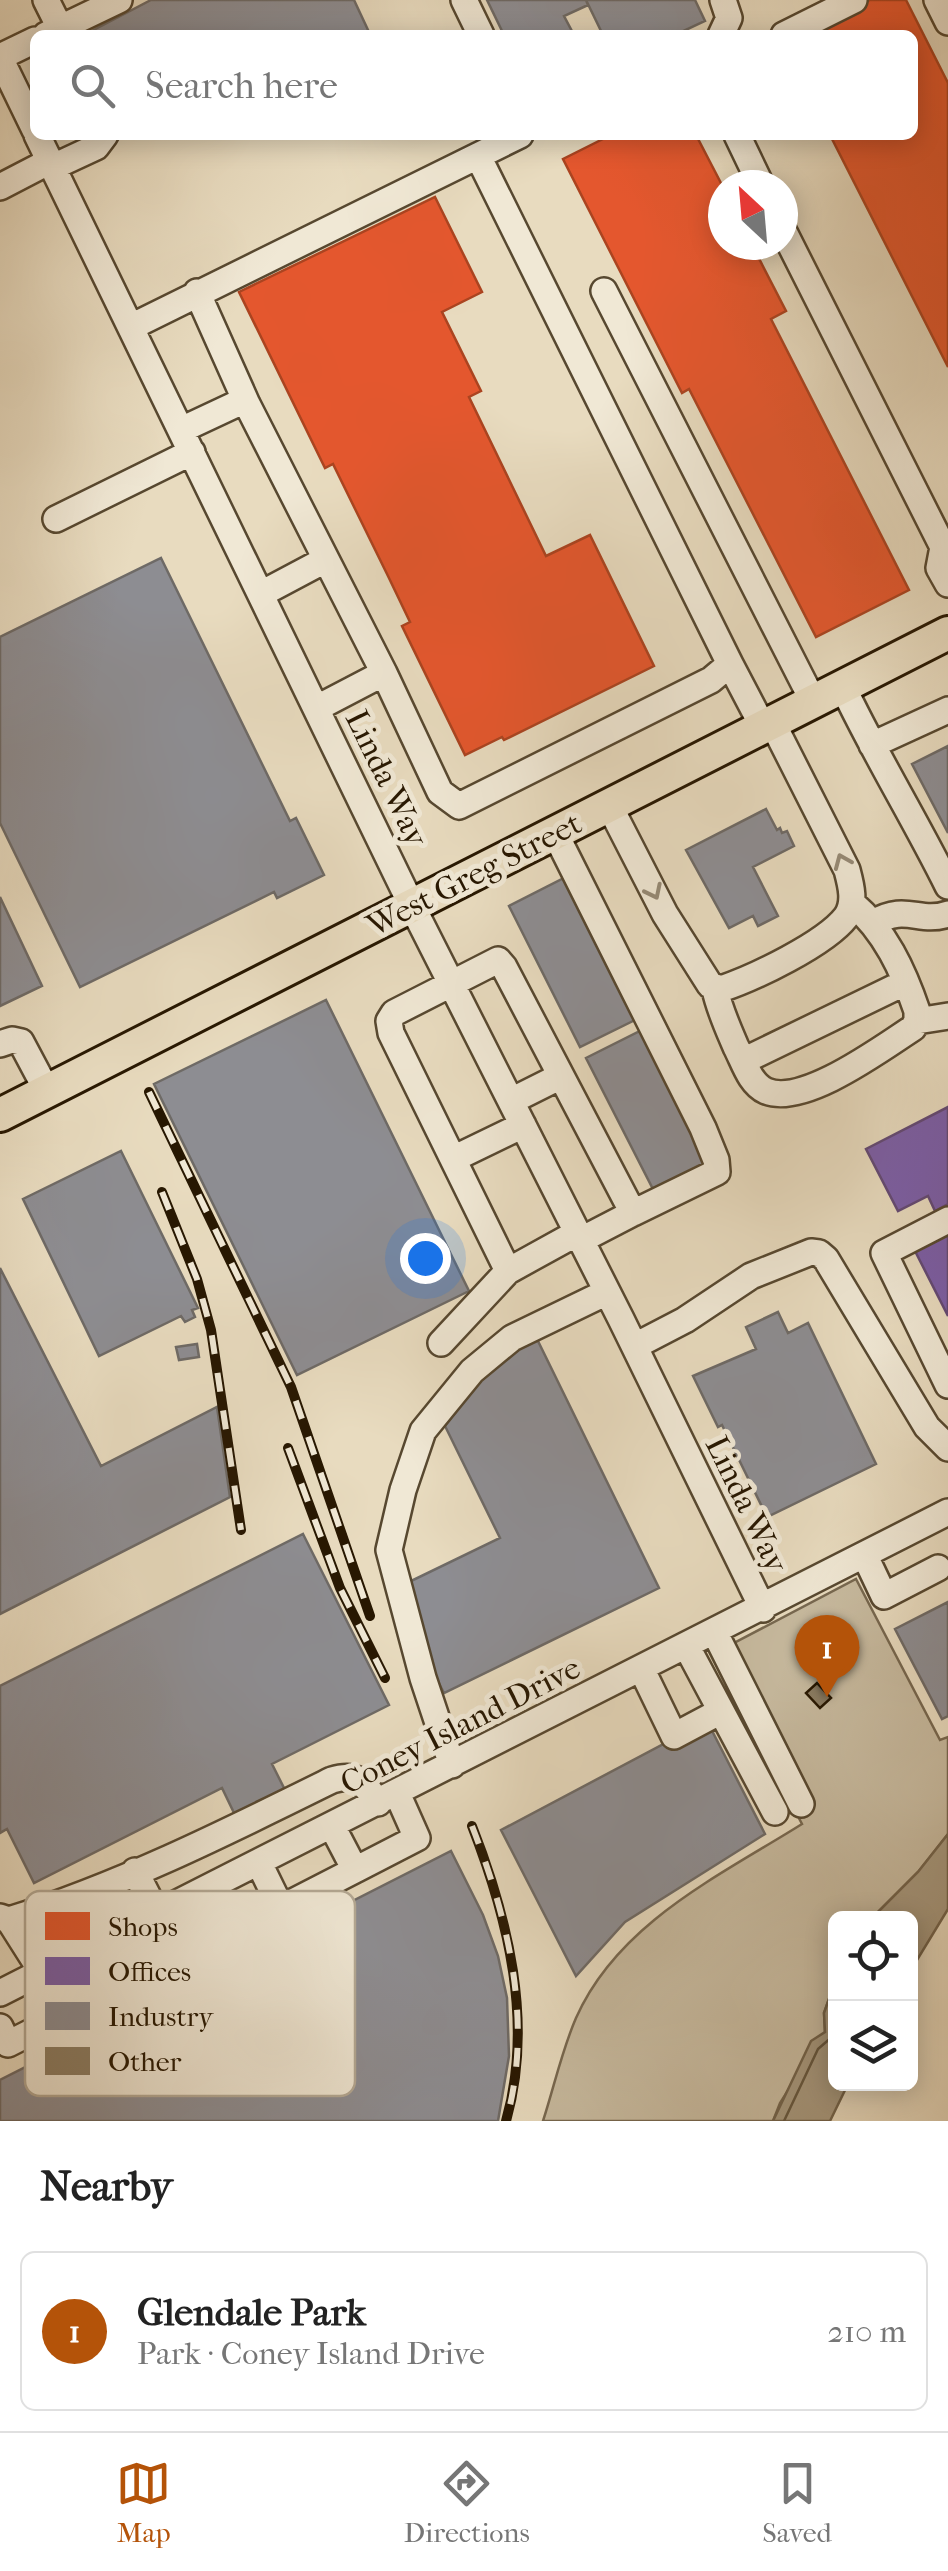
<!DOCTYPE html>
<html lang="en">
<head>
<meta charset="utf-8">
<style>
	:root { --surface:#fff; --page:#f6f6f6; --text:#222; --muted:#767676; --line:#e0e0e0; --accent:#b45309 }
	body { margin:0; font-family:"IM FELL French Canon",serif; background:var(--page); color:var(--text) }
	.controls { position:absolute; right:30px; bottom:30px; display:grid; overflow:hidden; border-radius:15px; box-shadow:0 5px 25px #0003 }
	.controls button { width:90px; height:90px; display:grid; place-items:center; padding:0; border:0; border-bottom:2px solid var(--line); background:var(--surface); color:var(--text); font:50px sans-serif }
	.compass { position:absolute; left:708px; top:170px; width:90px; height:90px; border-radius:50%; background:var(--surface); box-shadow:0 5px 25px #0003; rotate:334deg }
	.you { position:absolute; left:425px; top:1258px; width:35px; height:35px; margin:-25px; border:8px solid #fff; border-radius:50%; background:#1a73e8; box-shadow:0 0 0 15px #1a73e833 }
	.badge { display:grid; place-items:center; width:65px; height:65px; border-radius:50%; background:var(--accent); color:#fff; font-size:32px; font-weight:700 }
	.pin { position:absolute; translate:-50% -82px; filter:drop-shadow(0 2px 5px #0008) }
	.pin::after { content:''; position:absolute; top:52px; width:35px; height:30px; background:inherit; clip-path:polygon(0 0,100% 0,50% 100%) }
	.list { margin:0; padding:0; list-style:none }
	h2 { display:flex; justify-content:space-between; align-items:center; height:130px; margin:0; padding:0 40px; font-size:42px }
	h2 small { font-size:32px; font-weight:400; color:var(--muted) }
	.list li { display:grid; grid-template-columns:65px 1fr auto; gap:30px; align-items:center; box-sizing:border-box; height:160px; margin:0 20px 20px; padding:0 20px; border:2px solid var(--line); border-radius:15px }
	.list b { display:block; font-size:38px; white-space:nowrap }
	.list p { margin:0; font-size:32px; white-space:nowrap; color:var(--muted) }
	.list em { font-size:32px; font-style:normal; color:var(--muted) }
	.icon { flex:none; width:55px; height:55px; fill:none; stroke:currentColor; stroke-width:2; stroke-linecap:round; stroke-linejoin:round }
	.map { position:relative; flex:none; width:948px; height:2121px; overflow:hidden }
	.search { position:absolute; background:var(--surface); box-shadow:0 5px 25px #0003; left:30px; right:30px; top:30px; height:110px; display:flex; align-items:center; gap:25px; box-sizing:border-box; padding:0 35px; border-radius:15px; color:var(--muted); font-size:38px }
	.sheet { height:310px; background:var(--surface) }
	nav { display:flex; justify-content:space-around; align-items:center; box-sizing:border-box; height:140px; border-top:2px solid var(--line); background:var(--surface); font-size:28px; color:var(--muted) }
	nav a { display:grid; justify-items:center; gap:5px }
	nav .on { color:var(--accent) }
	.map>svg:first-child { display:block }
	.green { fill:#c7ba9f; stroke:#776850; stroke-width:2.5 }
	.water { fill:#a6987e; stroke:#73644c; stroke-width:2.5 }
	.shops { fill:#e4572e; stroke:#ab4420; stroke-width:2.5 }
	.offices { fill:#7b5ea7; stroke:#624975; stroke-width:2.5 }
	.industry { fill:#8d8d92; stroke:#6e6a66; stroke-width:2.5 }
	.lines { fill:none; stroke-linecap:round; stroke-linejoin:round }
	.shore { stroke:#665840; stroke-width:2.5 }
	.building { fill:#8b7d64; stroke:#271701; stroke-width:2.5 }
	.minor-casing { stroke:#574830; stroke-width:30 }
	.major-casing { stroke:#271701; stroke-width:38 }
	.minor { stroke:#f0e8d5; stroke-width:25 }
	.major { stroke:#e8dbbf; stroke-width:32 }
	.rail-casing { stroke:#271701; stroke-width:10 }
	.rail { stroke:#f0e8d5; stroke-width:6; stroke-dasharray:19; stroke-linecap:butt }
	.oneway { stroke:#968a76 }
	.labels { text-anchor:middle; stroke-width:10; stroke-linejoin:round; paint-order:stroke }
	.street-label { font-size:32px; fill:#271701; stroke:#f0e8d5 }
	.key { fill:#f0e8d5; stroke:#b4a995; stroke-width:2.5 }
	.key-label { font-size:28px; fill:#271701 }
</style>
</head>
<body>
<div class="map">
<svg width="948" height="2121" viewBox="0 0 948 2121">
	<rect width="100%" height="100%" fill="#e8dbbf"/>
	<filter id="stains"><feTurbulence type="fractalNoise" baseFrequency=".002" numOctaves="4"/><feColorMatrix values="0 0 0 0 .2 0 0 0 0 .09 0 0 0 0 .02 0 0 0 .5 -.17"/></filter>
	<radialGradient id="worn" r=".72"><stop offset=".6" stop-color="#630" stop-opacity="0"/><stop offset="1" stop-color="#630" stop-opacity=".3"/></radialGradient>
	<path class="green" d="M856,1579L940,1740L948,1737V1834L918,1872L872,1918L836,1919L835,1982L824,2013L825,2032L780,2103L773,2121H543C554,2087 562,2050 576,2018C618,1923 719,1876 802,1824L713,1654Z"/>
	<path class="water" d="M948,1834V1909L911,1970L910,1919L872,1918L918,1872Z
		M835,1982L836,2084H848L830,2121H773L811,2041L825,2032L824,2013Z"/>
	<path class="shops" d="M870,0H906L948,83V367L830,135H913V35H801Z
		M611,135H696L723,187V245H752L786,311L771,319L909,590L816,637L689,389L682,393L563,159Z
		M435,197L482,292L442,312L481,391L469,397L546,556L590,535L654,666L504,740L502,737L465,755L402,626L410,622L388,576L333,464L325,468L239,292Z"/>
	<path class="offices" d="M948,1107V1204L935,1211L928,1196L898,1211L866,1149Z
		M948,1229V1316L913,1247Z"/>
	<path class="industry" d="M151,0H354L368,30L359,35H84Z
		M487,0H586L588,5L564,16L574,35H504Z
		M586,0H695L705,21L675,35H603Z
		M161,558L290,821L296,818L324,875L277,898L274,892L80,987L0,823V637Z
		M948,746V833L912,764Z
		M766,809L777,830L780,828L782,833L787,831L794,846L753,867L778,916L758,926L753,916L729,928L686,850Z
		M564,878L637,1019L580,1047L509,906Z
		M0,897L42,986L0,1006Z
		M326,1000L469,1291L297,1375L154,1084Z
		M642,1030L710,1165L656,1195L586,1058Z
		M121,1151L198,1308L192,1310L195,1317L185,1322L181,1316L99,1356L23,1199Z
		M0,1268L101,1466L217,1407L230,1497L0,1614Z
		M778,1312L788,1333L808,1323L876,1464L767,1517L722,1425L718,1427L693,1376L756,1349L746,1327Z
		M537,1339L659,1588L444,1693L435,1676L409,1582L500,1538L445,1426L478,1383L522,1346Z
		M197,1344L199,1357L179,1360L176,1347Z
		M303,1534L389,1705L272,1764L286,1792L236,1817L222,1788L34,1883L7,1829L0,1833V1686Z
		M948,1602V1716L942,1719L895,1629Z
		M707,1721L765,1834L625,1922L576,1976L501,1830Z
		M451,1851L483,1915L498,1956L507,1998L509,2056L498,2121H0V2080Z"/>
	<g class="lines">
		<path class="shore" d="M784,2121L818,2049L833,2036L836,2010"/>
	</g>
	<path class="building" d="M817,1683L831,1698L820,1708L806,1693Z"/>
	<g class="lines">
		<g class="minor-casing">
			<path id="minor" d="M46,0L60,28
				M464,0L481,35
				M937,0L948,22
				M46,35L119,0
				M721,35L729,18L723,0
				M784,35L854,0
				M0,57L35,40
				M0,58L35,130
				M37,135L412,906L621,1319L763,1609
				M737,135L761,185
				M53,167L96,147L105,135
				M0,187L50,161
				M783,230L943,547L939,568L948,584
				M604,291L813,701
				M197,292L247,404L384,673L440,792L459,806L711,680L730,664L478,156
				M131,327L520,135
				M181,430L245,400
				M56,519L192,452
				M261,594L325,560
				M730,664L763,727
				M843,687C875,755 915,819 948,886
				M317,708L384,673
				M872,745L948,710
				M609,805L665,914L710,985L721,989C754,978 825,944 846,917C856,903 851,885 847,870L772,722
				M873,923C907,903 918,924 948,914
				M715,989C719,1009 728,1028 736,1047C744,1062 750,1084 766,1091C803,1107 882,1048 913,1028L917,1021V1011C903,970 885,931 852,903
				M917,1021L948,1016
				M0,1044L12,1040L21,1042L47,1091
				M743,1061L906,982
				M511,1101L561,1076
				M453,1159L523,1125
				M948,1220L884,1253L948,1385
				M581,1240L633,1213
				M508,1271L577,1233
				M441,1343L508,1271L391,1033L389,1021L394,1013L498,960L504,967L633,1213L717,1172L716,1160L703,1128L555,833
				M635,1346L685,1320L751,1276L811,1252L819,1253L826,1259L927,1427L948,1448
				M865,1556L884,1596L938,1568
				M715,1633L801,1804
				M687,1647L775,1812
				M642,1670L674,1736L721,1711
				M452,1765L423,1678L389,1550L403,1490L423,1431L472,1371L512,1338L607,1292
				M332,1826L355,1870L417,1838L397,1793
				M259,1863L281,1908L355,1870
				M135,1871L157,1914
				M169,1908L191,1952L281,1908
				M0,1917L9,1920L42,1972
				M9,1920C121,1885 227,1832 332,1780C358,1772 364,1783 378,1803
				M106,1940L126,1984L191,1952
				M0,1993L948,1512
				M0,2027L8,2044L126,1984"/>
		</g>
		<g class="major-casing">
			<path id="major" d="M0,1115L948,633"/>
		</g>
		<use href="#minor" class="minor"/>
		<use href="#major" class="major"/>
		<g class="rail-casing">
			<path id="rail" d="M149,1092L291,1387L370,1616
				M162,1192L197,1279L211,1330L241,1530
				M288,1448L340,1588L385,1678
				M472,1826C508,1918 534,2023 506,2121"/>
		</g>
		<use href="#rail" class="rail"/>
	</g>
	<defs><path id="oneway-chevron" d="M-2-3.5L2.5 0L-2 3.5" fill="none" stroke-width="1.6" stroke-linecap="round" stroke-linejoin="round" transform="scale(2.5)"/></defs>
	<g class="oneway">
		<use href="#oneway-chevron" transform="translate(842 861) rotate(-113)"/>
		<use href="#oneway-chevron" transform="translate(654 892) rotate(64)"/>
	</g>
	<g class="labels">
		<g class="street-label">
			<text transform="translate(387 778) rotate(64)" y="11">Linda Way</text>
			<text transform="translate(474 874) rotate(-27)" y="11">West Greg Street</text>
			<text transform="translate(747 1504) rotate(64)" y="11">Linda Way</text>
			<text transform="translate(460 1725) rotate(-27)" y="11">Coney Island Drive</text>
		</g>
	</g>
	<rect x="25" y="1891" width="330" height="205" rx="15" class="key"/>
	<rect x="45" y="1912" width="45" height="28" fill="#e4572e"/>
	<rect x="45" y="1957" width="45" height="28" fill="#7b5ea7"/>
	<rect x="45" y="2002" width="45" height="28" fill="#8d8d92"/>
	<rect x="45" y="2047" width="45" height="28" fill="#8b7d64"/>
	<g class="key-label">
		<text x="108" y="1936">Shops</text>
		<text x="108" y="1981">Offices</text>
		<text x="108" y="2026">Industry</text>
		<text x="108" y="2071">Other</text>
	</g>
	<rect width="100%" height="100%" filter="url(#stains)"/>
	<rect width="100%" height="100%" fill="url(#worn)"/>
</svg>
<div class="controls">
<button><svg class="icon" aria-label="locate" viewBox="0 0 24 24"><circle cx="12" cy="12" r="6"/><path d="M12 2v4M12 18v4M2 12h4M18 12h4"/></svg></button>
<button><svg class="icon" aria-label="layers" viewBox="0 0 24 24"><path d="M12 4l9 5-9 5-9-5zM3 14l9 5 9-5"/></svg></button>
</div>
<svg class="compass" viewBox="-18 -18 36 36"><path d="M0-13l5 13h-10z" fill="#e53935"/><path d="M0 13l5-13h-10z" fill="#767676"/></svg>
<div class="you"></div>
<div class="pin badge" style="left:827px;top:1697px">1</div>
<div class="search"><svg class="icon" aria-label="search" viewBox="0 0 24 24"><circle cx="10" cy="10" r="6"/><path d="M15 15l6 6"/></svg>Search here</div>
</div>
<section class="sheet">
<h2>Nearby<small></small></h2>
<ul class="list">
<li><span class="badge">1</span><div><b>Glendale Park</b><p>Park · Coney Island Drive</p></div><em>210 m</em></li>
</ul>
</section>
<nav>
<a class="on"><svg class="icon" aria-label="map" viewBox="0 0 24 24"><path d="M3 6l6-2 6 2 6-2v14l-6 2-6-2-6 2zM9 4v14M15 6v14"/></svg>Map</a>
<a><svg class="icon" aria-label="directions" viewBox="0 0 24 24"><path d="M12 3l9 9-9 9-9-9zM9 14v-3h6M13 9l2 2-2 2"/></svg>Directions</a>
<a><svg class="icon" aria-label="saved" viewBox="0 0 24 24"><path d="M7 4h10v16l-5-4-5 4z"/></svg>Saved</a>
</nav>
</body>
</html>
